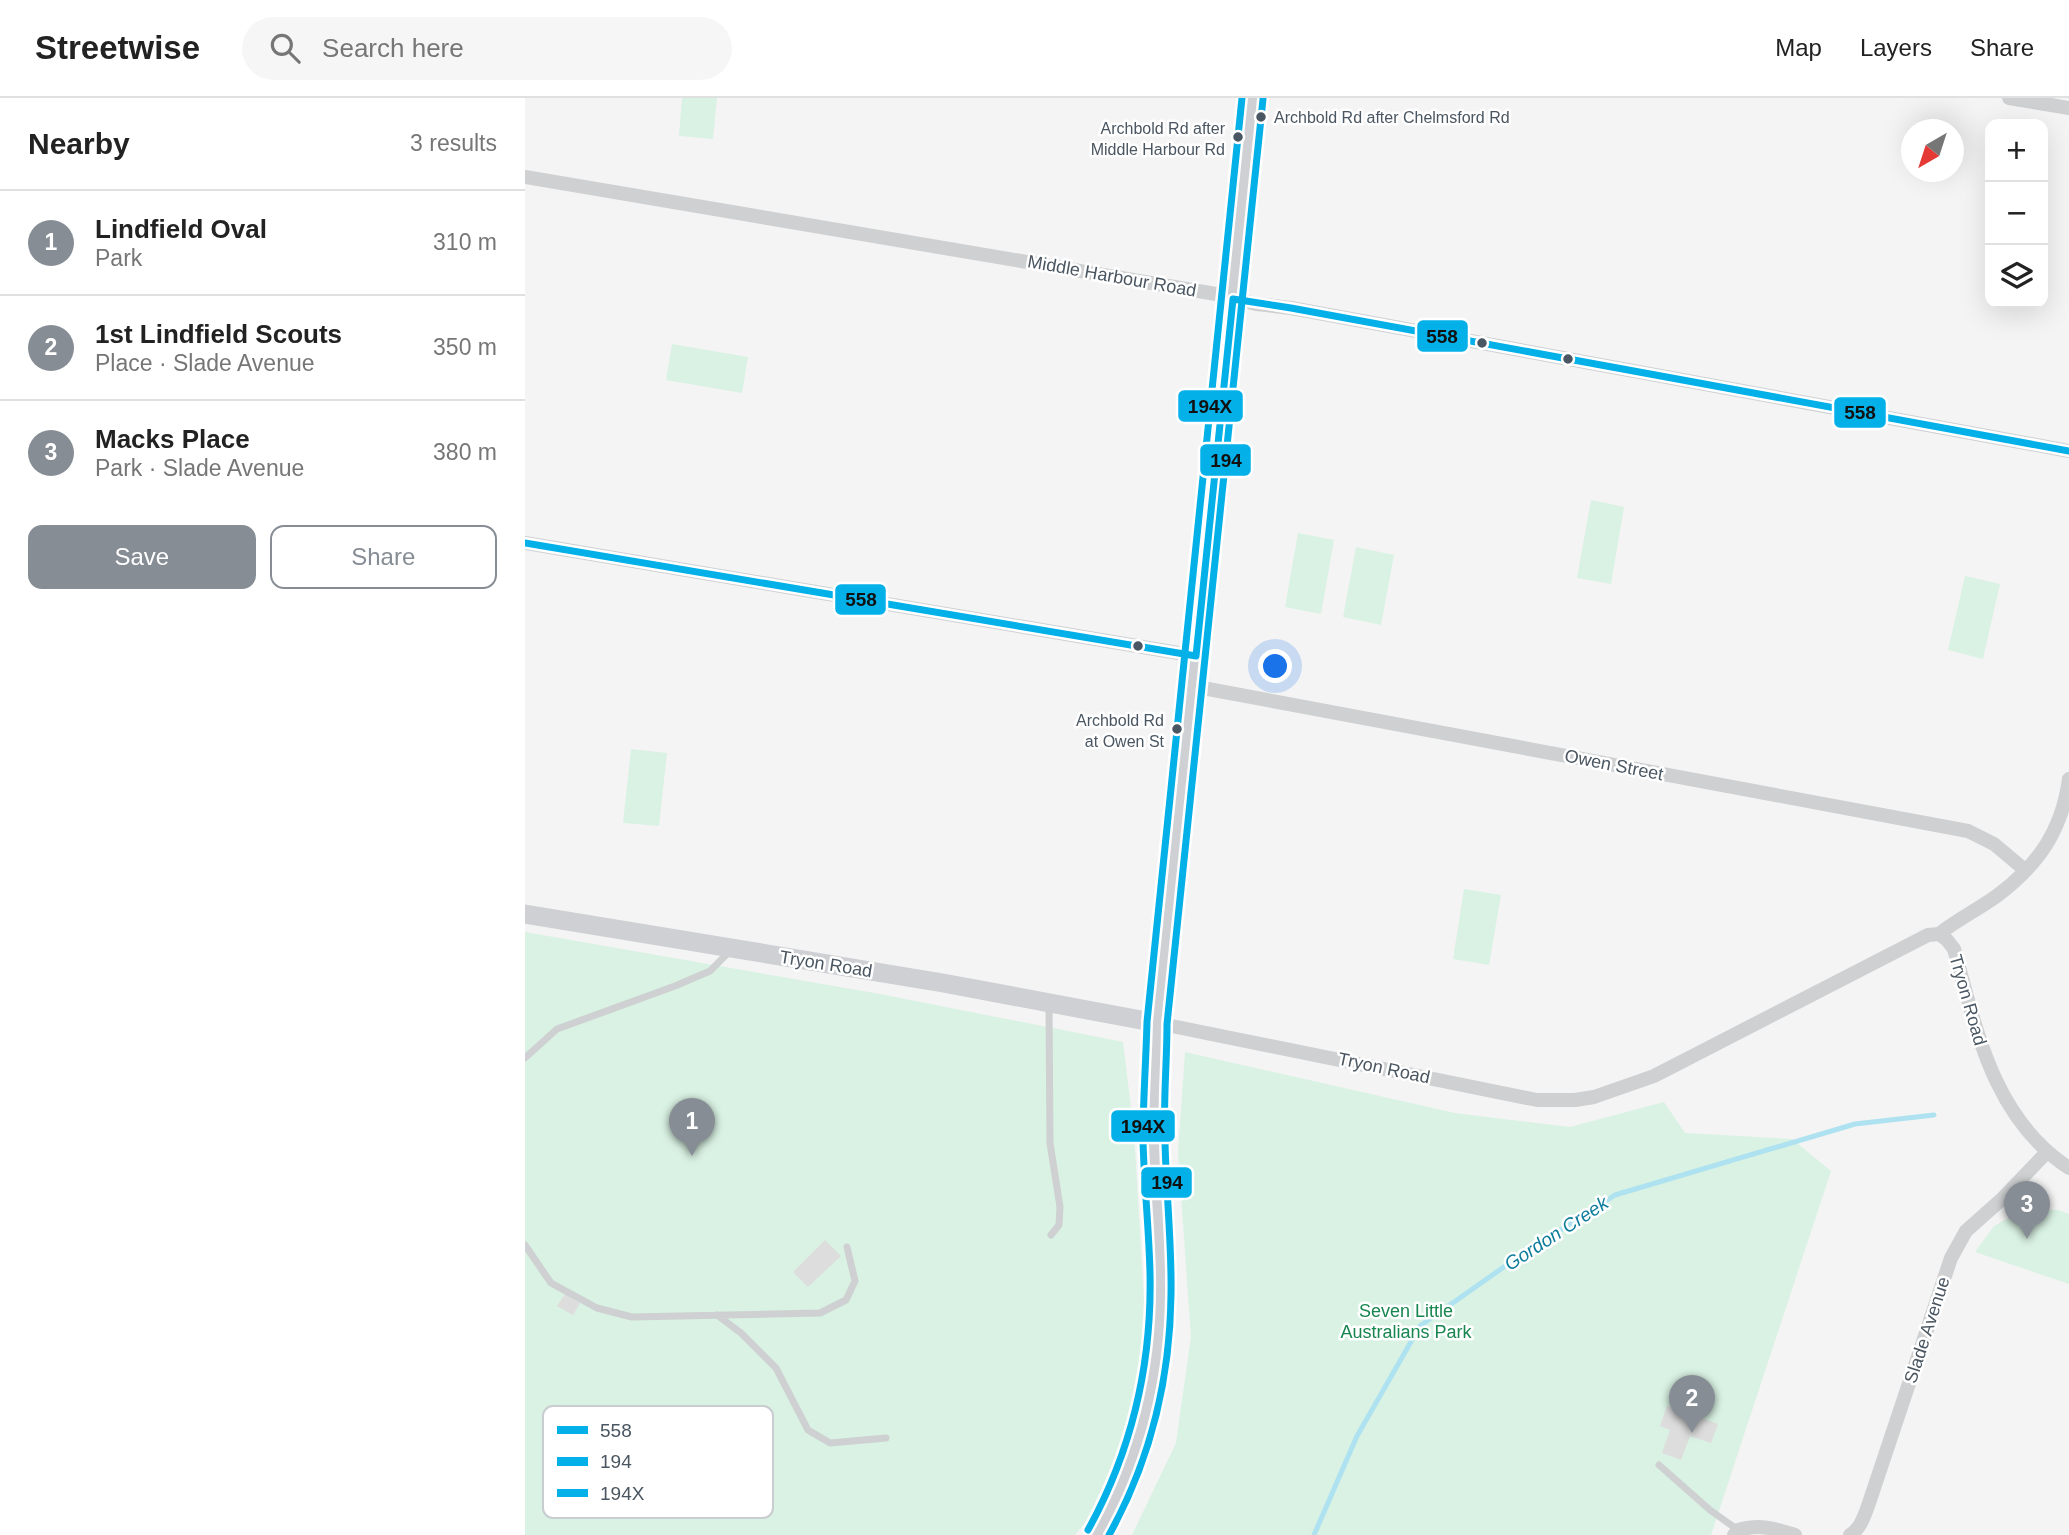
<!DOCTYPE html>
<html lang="en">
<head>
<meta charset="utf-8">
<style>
	:root { --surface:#fff; --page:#f6f6f6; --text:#222; --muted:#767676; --line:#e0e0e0; --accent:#868d94 }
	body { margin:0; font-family:Helvetica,sans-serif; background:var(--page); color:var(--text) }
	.controls { position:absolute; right:21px; top:21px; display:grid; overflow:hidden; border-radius:14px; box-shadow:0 7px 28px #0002 }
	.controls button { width:63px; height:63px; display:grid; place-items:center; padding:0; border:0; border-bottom:2px solid var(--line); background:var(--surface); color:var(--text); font:35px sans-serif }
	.compass { position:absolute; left:1376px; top:21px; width:63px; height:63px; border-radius:50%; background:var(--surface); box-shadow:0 7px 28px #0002; rotate:219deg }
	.you { position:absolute; left:751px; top:569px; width:24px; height:24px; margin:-18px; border:5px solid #fff; border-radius:50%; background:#1a73e8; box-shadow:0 0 0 10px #1a73e833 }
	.badge { display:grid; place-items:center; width:46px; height:46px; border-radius:50%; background:var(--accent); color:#fff; font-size:23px; font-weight:700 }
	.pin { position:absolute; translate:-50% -58px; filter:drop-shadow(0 2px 4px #0008) }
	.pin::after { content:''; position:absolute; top:37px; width:24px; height:21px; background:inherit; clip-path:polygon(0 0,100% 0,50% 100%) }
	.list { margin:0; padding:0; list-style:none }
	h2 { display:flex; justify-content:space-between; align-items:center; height:91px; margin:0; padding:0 28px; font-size:30px }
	h2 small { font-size:23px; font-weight:400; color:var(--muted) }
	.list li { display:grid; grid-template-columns:46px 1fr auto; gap:21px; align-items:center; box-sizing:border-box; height:105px; padding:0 28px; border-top:2px solid var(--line) }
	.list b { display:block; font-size:26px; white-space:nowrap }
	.list p { margin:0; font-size:23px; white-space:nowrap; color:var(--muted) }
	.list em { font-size:23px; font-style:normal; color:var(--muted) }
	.actions { display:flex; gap:14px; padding:21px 28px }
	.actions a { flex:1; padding:16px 0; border:2px solid var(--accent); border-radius:14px; text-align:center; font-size:24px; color:var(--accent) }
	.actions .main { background:var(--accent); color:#fff }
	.icon { flex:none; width:38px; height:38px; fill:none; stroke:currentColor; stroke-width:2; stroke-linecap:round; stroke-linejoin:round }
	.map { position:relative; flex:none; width:1544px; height:1437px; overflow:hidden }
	header { display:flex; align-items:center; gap:42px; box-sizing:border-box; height:98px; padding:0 35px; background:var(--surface); border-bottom:2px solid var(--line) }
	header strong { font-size:33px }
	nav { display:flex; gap:38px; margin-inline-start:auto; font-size:24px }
	.search { width:490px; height:63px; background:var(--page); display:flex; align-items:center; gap:18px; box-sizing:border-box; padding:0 24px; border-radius:38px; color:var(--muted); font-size:26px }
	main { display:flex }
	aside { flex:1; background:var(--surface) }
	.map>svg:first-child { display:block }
	.green { fill:#d9f2e3 }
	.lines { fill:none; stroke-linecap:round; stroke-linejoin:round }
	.stream { stroke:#aee2f0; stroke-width:5 }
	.building { fill:#ddddde }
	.lane { stroke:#ced0d2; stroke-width:7 }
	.street { stroke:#ced0d2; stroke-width:14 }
	.secondary { stroke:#ced0d4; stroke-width:19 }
	.bus-1-casing { stroke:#fff; stroke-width:12 }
	.bus-2-casing { stroke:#fff; stroke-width:12 }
	.bus-3-casing { stroke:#fff; stroke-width:12 }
	.bus-1 { stroke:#04b0e8; stroke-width:7 }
	.bus-2 { stroke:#04b0e8; stroke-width:7 }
	.bus-3 { stroke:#04b0e8; stroke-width:7 }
	.bus-dot { fill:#4a5661; stroke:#fff; stroke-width:2.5 }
	.labels { text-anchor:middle; stroke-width:5; stroke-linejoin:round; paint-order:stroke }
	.bus-label { font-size:16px; fill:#4a5661; stroke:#fff; text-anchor:end }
	.street-label { font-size:18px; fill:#4a5661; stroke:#fff }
	.park-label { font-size:18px; fill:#17864f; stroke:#fff }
	.water-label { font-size:19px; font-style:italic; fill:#0c7c9b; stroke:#fff }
	.key { fill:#fff; stroke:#c9ccd0; stroke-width:2 }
	.key-label { font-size:19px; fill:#4a5661 }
	.line-badge { stroke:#fff; stroke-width:2.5 }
	.pale-badge-label { font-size:19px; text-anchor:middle; font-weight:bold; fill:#111 }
</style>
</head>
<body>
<header>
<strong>Streetwise</strong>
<div class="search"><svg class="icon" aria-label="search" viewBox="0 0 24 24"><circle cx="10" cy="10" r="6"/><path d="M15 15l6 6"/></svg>Search here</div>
<nav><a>Map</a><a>Layers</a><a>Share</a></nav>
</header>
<main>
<aside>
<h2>Nearby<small>3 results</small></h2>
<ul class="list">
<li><span class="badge">1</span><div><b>Lindfield Oval</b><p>Park</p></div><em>310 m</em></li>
<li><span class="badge">2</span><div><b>1st Lindfield Scouts</b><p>Place · Slade Avenue</p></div><em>350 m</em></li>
<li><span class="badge">3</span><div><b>Macks Place</b><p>Park · Slade Avenue</p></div><em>380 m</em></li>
</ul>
<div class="actions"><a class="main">Save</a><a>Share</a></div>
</aside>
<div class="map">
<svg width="1544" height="1437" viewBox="0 0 1544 1437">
	<rect width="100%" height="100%" fill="#f4f4f4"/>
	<path class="green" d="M157,0H192L188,41L154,38Z
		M147,246L223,259L217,295L141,282Z
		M1066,402L1099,409L1086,486L1052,480Z
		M773,435L809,442L796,516L760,509Z
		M831,449L869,457L856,527L818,519Z
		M1440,478L1475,486L1458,561L1423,552Z
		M106,651L142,655L134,728L98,725Z
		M939,791L976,797L964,867L928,861Z
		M0,834L355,896L598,944L609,1034L621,1235L606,1330L561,1424L550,1437H0Z
		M660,954L930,1015L1045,1029L1139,1004L1160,1035L1267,1041L1306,1073L1186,1437H607L651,1345L666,1238L653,1055Z
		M1500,1111L1533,1112L1544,1116V1186L1450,1154L1469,1128Z"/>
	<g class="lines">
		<path class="stream" d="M789,1437L832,1338L895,1228L993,1159L1090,1097L1330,1026L1409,1017"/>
	</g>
	<path class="building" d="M300,1142L316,1158L283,1189L268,1174Z
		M40,1196L55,1205L48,1217L32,1208Z
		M1142,1308L1193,1326L1186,1345L1165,1338L1156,1362L1137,1355L1145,1332L1135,1328Z"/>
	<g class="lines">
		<path class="lane" d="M524,906L525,1045L535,1109L534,1127L526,1137
			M0,960L32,931L150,888L185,873L204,854
			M0,1147L26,1185L72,1210L107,1219L295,1215L321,1202L330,1183L322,1149
			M192,1217L216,1235L251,1270L283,1332L305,1345L361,1340
			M1134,1367L1185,1412L1213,1432"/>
		<path class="street" d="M1484,0L1544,10
			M0,79L691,196L731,206L766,210L1544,353
			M0,445L671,558
			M667,588L1443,733L1469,746L1500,772
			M1414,836C1433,821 1454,811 1473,797C1514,766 1537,732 1544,681
			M632,925L1012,1002H1050L1069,999L1129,978L1403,837L1414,836L1422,842L1429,851C1452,933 1468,1020 1544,1070
			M1209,1437L1213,1432C1236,1426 1247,1430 1270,1437
			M1325,1437C1335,1431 1339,1419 1343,1408L1426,1160L1441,1133L1477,1101L1522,1054"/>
		<path class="secondary" d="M0,816L418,885L632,925
			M572,1437C612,1371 631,1295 635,1219C638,1161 631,1101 629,1043C628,1004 632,964 632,925L728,0"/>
		<g class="bus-1-casing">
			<path id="bus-1" d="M708,201L766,210L1544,353
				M0,445L671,558
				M671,558L708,201"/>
		</g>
		<g class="bus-2-casing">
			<path id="bus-2" d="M584,1437C625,1363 645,1282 646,1197C647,1146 641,1094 640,1043C638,1004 642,965 642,926L738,1"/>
		</g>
		<g class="bus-3-casing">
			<path id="bus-3" d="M563,1432C607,1352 627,1266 625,1175C624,1131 619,1086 618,1042C618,1002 621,963 622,924L717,0"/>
		</g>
		<use href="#bus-1" class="bus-1"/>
		<use href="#bus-2" class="bus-2"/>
		<use href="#bus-3" class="bus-3"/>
	</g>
	<g class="bus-dot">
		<circle cx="736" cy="19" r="6"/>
		<circle cx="713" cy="39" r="6"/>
		<circle cx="957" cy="245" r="6"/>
		<circle cx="1043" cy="261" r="6"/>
		<circle cx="613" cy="548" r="6"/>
		<circle cx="652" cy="631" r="6"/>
	</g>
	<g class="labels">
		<g class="bus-label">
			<text x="749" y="25" text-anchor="start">Archbold Rd after Chelmsford Rd</text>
			<text x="700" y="36">Archbold Rd after<tspan x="700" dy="21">Middle Harbour Rd</tspan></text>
			<text x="639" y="628">Archbold Rd<tspan x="639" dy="21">at Owen St</tspan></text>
		</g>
		<g class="street-label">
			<text transform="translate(587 178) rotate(10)" y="6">Middle Harbour Road</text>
			<text transform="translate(1089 667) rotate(11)" y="6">Owen Street</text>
			<text transform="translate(301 866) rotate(9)" y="6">Tryon Road</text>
			<text transform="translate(1443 902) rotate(74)" y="6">Tryon Road</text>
			<text transform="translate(859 970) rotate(12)" y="6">Tryon Road</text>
			<text transform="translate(1402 1232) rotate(-72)" y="6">Slade Avenue</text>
		</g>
		<g class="park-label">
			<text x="881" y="1219">Seven Little<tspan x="881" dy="21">Australians Park</tspan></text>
		</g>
		<g class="water-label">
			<text transform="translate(1031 1135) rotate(-33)" y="7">Gordon Creek</text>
		</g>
	</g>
	<rect x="18" y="1308" width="230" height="112" rx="10" class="key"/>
	<rect x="32" y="1328" width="31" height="8" fill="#04b0e8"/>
	<rect x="32" y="1359" width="31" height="9" fill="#04b0e8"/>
	<rect x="32" y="1391" width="31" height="8" fill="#04b0e8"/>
	<g class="key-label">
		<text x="75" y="1339">558</text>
		<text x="75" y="1370">194</text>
		<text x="75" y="1402">194X</text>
	</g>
	<g class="line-badge">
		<rect x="891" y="221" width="53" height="34" rx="7" fill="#04b0e8"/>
		<rect x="652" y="291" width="67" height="34" rx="7" fill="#04b0e8"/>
		<rect x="1308" y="298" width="54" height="33" rx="7" fill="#04b0e8"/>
		<rect x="674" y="345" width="53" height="34" rx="7" fill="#04b0e8"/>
		<rect x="309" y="485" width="53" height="33" rx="7" fill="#04b0e8"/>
		<rect x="585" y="1011" width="66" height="34" rx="7" fill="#04b0e8"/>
		<rect x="615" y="1068" width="53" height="33" rx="7" fill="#04b0e8"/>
	</g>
	<g class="pale-badge-label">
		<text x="917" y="245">558</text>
		<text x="685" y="315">194X</text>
		<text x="1335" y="321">558</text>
		<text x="701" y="369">194</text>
		<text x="336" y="508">558</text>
		<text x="618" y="1035">194X</text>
		<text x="642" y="1091">194</text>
	</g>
</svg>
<div class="controls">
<button>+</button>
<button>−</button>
<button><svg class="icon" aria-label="layers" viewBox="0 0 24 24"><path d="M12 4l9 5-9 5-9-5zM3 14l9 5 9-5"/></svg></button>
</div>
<svg class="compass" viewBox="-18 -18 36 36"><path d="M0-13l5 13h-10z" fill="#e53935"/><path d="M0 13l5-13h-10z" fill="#767676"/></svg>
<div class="you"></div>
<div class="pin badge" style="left:167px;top:1058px">1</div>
<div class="pin badge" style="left:1167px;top:1335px">2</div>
<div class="pin badge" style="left:1502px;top:1141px">3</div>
</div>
</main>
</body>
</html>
